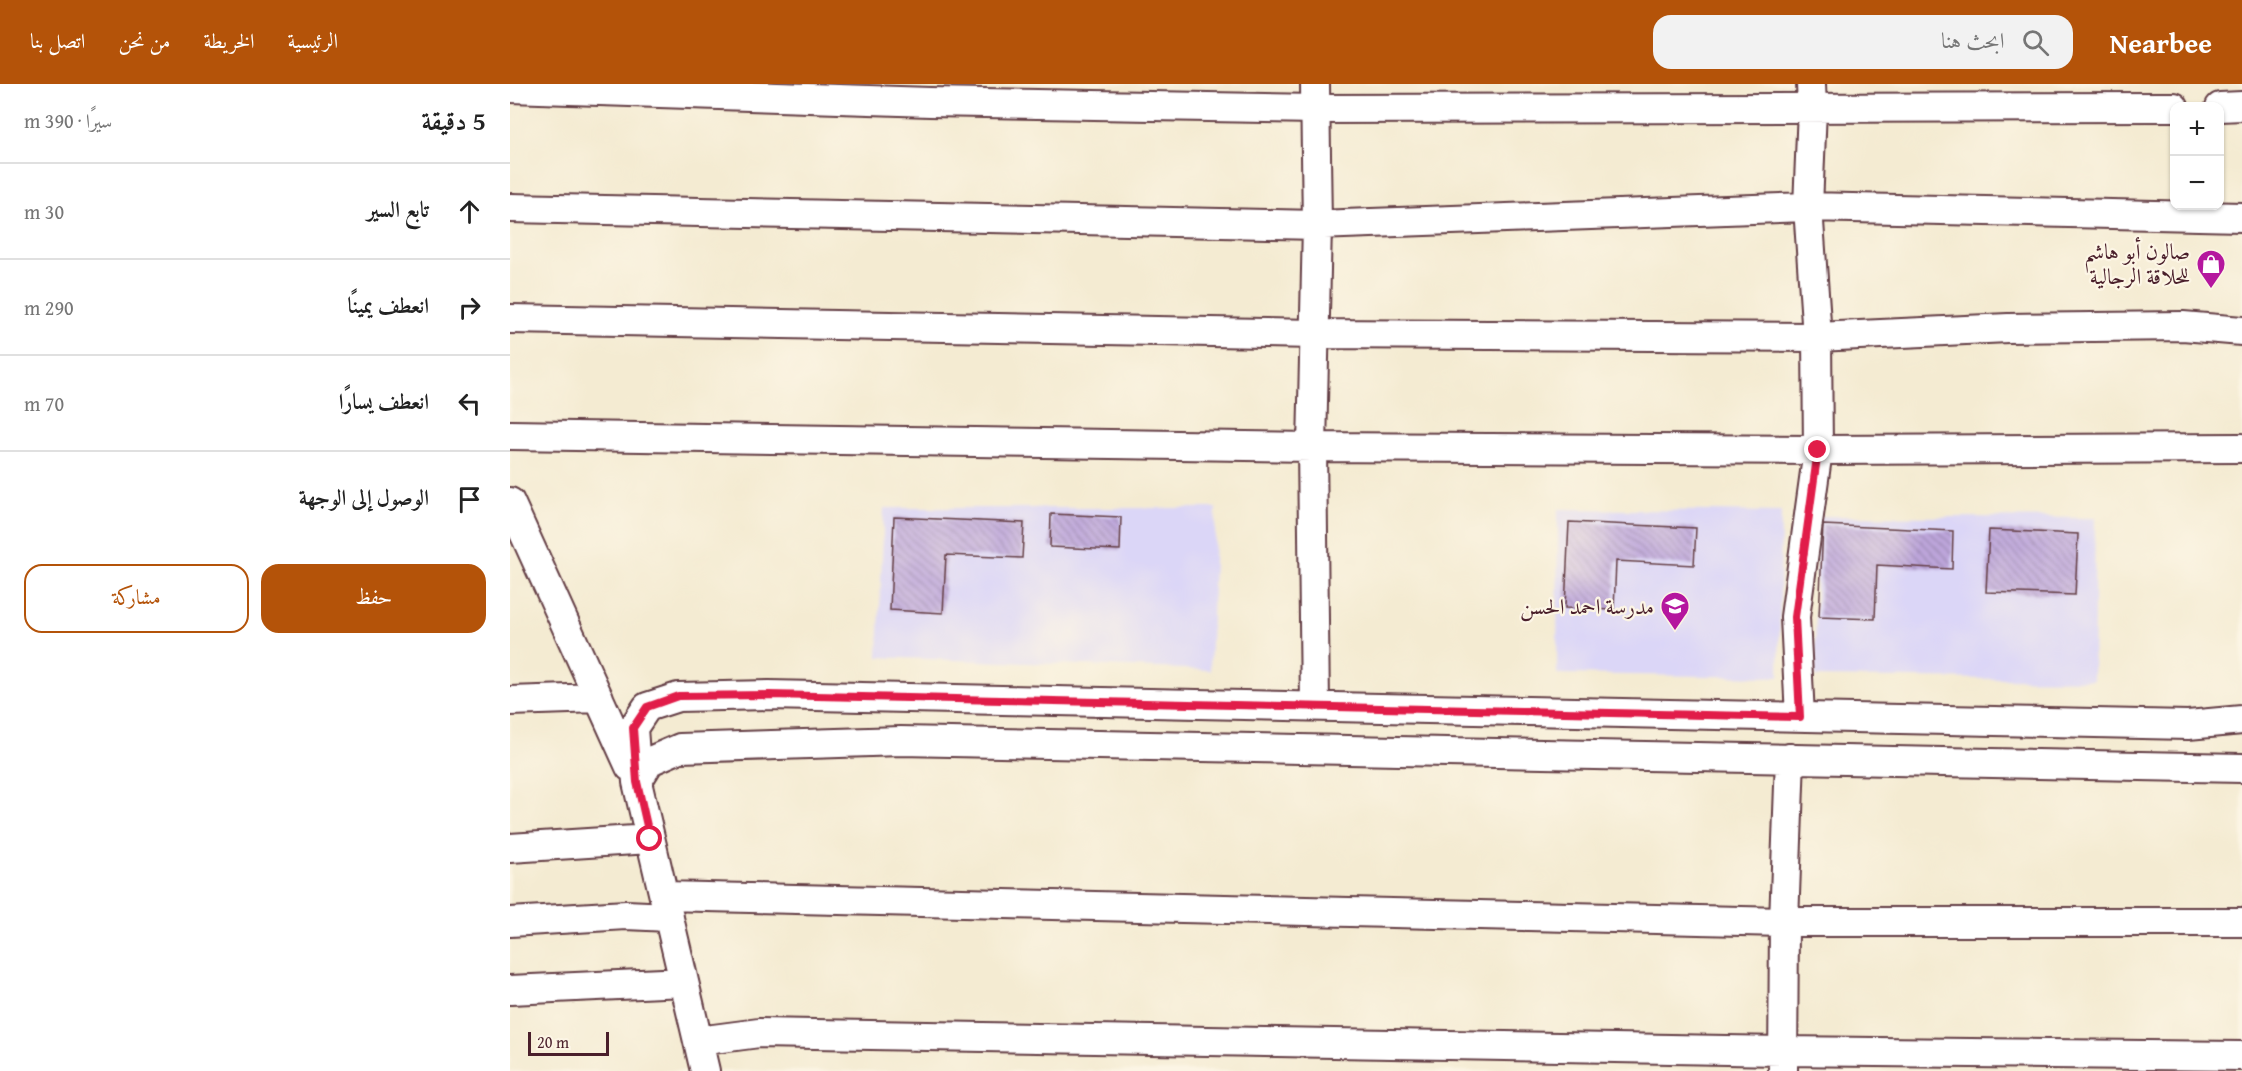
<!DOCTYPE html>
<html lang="ar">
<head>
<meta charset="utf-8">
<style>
	:root { --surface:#fff; --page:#f2f2f2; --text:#222; --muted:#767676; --line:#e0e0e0; --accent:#b45309 }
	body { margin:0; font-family:"Gentium Book Plus",Amiri,serif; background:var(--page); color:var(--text); direction:rtl }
	.controls { position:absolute; right:18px; top:18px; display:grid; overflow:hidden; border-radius:12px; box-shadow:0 2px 4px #0004 }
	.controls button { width:54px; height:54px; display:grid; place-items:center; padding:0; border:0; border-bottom:2px solid var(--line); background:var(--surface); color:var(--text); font:30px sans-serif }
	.scale { position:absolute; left:18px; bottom:15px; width:81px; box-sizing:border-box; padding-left:6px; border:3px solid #4a1f2b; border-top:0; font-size:16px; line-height:21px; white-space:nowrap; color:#4a1f2b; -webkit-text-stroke:4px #fcf5e5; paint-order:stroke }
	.stop { position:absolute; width:18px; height:18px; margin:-14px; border:4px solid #e11d48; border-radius:50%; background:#fff }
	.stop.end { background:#e11d48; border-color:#fff; box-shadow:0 2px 6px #0008 }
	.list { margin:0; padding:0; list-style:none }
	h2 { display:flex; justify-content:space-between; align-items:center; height:78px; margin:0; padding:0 24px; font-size:26px }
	h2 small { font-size:20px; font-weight:400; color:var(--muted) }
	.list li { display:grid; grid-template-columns:39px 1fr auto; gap:18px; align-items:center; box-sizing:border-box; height:96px; padding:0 24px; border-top:2px solid var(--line) }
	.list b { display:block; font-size:22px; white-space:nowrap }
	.list em { font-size:20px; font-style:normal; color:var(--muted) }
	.actions { display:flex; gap:12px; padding:18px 24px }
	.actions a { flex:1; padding:14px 0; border:2px solid var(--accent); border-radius:18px; text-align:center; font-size:21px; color:var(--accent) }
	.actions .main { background:var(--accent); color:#fff }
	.icon { flex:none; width:33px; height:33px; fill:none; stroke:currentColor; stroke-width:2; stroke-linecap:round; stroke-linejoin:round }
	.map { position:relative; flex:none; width:1732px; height:987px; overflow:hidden; direction:ltr }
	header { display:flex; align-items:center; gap:36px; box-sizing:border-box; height:84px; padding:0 30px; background:var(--accent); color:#fff }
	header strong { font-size:28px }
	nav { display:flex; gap:33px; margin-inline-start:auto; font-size:21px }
	.search { width:420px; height:54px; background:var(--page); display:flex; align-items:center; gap:15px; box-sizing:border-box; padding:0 21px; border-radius:18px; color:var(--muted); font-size:22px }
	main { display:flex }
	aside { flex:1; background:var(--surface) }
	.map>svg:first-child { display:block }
	.built { fill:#dbd6f7 }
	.building { fill:url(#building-back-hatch) }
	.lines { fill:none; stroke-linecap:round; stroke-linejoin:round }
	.minor-casing { stroke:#643e44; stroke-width:32 }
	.minor { stroke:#fff; stroke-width:28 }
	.route { stroke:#e11d48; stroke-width:8 }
	.labels { text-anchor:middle; stroke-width:4.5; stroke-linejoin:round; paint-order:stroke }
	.poi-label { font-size:22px; fill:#4a1f2b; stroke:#fcf5e5; text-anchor:end }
</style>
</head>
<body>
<header>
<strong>Nearbee</strong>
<div class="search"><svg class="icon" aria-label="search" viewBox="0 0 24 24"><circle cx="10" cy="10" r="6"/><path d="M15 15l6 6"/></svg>ابحث هنا</div>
<nav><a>الرئيسية</a><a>الخريطة</a><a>من نحن</a><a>اتصل بنا</a></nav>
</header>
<main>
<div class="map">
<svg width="1732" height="987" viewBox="0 0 1732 987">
	<defs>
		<pattern id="building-back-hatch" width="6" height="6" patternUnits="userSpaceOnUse" patternTransform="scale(1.5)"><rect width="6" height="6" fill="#bda6db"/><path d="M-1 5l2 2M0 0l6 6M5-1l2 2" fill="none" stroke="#9c87b2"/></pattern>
	</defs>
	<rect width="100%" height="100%" fill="#fcf5e5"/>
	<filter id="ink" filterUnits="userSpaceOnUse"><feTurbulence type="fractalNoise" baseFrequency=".0167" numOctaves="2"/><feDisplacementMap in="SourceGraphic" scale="12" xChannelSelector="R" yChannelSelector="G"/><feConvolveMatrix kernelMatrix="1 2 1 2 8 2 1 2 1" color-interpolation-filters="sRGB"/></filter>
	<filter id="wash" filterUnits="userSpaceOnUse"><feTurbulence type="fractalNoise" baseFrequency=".008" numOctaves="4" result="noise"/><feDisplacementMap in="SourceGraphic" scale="24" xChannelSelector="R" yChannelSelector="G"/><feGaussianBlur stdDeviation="1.35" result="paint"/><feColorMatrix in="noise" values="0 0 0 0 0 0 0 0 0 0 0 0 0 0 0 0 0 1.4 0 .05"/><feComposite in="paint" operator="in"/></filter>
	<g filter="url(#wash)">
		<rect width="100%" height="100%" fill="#f4ebd2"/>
		<path class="built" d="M374,424H706L700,586L368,573Z
			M1048,425L1271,428L1269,593L1047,590Z
			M1307,432L1585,434L1583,596L1305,593Z"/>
		<g id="blocks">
			<path class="building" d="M541,430L611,433L610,466L540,463Z
				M384,433L514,439L512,474L436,471L433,529L380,526Z
				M1059,438L1186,444L1184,481L1106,477L1104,526L1055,524Z
				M1313,441L1443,447L1442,485L1367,481L1365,535L1309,533Z
				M1479,446L1568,450L1565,511L1476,508Z"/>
		</g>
	</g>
	<g filter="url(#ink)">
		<use href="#blocks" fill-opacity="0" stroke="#643e44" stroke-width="1.5"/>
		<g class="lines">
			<g class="minor-casing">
				<path id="minor" d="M0,4L420,18L805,25L1664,23
					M1710,23L1732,22
					M0,124L807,141L1298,123L1732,133
					M0,235L806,250L1307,253L1498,244L1673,242L1732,247
					M0,351L802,363L1308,366L1732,364
					M0,418L120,683
					M0,617L89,614
					M805,622L802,363L807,141L805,0
					M1290,633L1285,533L1308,366L1307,253L1298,123L1302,24L1301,0
					M127,698L140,677L170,664L391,657L1732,684
					M0,764L140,755
					M154,812L1274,838H1732
					M0,838L116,831L159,833
					M0,906L174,898
					M188,957L249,949L1272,967L1732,972
					M195,987L127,698L123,644L137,623L168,613L259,611L1678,641L1732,636
					M1273,987L1274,838L1280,674"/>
			</g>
			<use href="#minor" class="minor"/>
		</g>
	</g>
	<g class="lines" filter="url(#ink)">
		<path class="route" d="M140,755L127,698L123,644L137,623L168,612L259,611L1290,633L1285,533L1308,366"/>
	</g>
	<defs>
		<g id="shop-pin" transform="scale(1.5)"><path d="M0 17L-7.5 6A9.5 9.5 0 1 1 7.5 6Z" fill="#b5179e" stroke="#fcf5e5"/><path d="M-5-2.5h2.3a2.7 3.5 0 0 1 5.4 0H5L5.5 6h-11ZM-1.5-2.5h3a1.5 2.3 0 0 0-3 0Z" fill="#fff"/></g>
		<g id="school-pin" transform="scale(1.5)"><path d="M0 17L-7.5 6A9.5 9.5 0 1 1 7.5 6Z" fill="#b5179e" stroke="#fcf5e5"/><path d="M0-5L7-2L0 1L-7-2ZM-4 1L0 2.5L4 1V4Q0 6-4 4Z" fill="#fff"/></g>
	</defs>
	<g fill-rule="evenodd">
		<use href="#shop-pin" x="1701" y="180"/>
		<use href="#school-pin" x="1165" y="522"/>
	</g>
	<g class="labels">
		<g class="poi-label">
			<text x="1680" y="175">صالون أبو هاشم<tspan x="1680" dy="25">للحلاقة الرجالية</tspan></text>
			<text x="1144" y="530">مدرسة احمد الحسن</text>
		</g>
	</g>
</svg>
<div class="controls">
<button>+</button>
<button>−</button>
</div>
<div class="scale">20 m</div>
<div class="stop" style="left:140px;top:755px"></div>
<div class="stop end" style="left:1308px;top:366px"></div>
</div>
<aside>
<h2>5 دقيقة<small>سيرًا · 390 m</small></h2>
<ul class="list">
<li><svg class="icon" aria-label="ahead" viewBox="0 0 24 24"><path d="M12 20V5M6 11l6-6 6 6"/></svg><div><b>تابع السير</b></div><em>30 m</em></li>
<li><svg class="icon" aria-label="right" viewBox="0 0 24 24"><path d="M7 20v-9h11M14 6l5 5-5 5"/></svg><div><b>انعطف يمينًا</b></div><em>290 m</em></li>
<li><svg class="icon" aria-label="left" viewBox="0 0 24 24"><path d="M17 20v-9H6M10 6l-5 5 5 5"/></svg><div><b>انعطف يسارًا</b></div><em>70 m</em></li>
<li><svg class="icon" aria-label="arrive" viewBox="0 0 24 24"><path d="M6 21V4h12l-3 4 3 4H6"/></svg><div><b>الوصول إلى الوجهة</b></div></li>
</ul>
<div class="actions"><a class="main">حفظ</a><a>مشاركة</a></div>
</aside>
</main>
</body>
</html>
